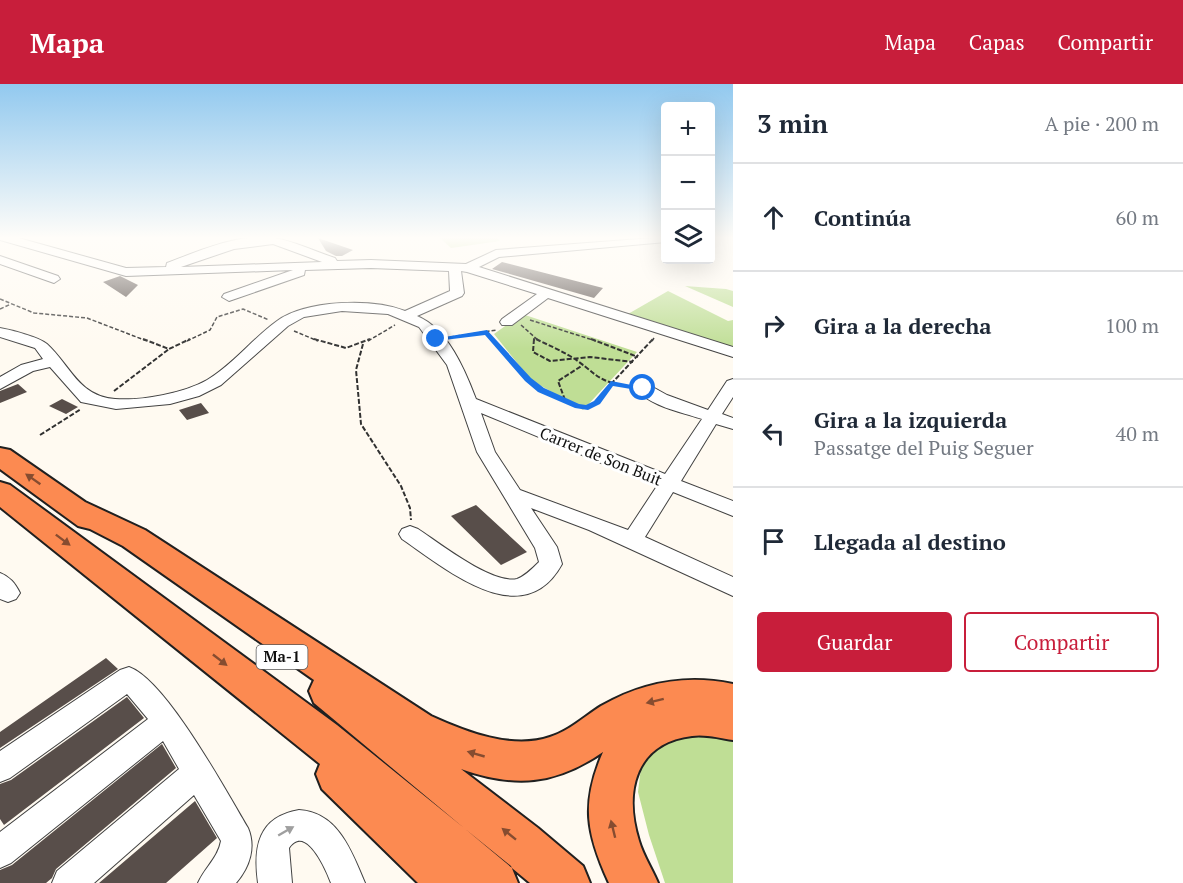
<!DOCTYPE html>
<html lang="es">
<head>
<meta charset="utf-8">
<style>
	:root { --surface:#fff; --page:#f6f6f7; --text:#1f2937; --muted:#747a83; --line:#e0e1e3; --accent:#c81e3b }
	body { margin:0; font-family:"PT Serif",serif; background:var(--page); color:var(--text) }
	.controls { position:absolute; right:18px; top:18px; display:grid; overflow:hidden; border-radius:6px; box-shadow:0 6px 24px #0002 }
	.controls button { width:54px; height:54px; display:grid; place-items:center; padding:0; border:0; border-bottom:2px solid var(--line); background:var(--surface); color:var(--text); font:30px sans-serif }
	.stop { position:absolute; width:18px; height:18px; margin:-14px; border:4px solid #1a73e8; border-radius:50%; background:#fff }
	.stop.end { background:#1a73e8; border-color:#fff; box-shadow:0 2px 6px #0008 }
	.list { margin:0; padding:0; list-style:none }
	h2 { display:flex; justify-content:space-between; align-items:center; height:78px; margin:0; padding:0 24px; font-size:26px }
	h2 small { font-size:20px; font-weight:400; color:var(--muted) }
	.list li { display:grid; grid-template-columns:39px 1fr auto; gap:18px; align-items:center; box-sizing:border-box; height:108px; padding:0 24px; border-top:2px solid var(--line) }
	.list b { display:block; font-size:22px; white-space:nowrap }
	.list p { margin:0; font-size:20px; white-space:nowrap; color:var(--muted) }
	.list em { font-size:20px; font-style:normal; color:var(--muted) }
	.actions { display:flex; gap:12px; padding:18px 24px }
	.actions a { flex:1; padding:14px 0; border:2px solid var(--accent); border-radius:6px; text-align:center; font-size:21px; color:var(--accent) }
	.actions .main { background:var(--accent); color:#fff }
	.icon { flex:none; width:33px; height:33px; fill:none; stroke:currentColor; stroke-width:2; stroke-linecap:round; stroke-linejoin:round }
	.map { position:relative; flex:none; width:733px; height:799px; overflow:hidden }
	header { display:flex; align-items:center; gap:36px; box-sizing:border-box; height:84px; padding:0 30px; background:var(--accent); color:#fff }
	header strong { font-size:28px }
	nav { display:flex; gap:33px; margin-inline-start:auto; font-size:21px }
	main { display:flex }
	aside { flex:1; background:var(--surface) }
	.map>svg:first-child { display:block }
	.forest { fill:#bfde95 }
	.building { fill:#584e4a }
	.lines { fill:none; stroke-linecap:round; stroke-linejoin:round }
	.minor-casing { stroke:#424242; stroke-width:2 }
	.highway-casing { stroke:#202020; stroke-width:4 }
	.path-far1 { stroke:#313131; stroke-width:1.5; stroke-dasharray:4 2; stroke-linecap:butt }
	.path { stroke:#313131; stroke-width:2; stroke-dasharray:5 2; stroke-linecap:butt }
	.minor { fill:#fff; fill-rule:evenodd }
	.highway { fill:#fc8a51; fill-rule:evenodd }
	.oneway { fill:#864c30 }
	.oneway2 { fill:#9f9f9f }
	.route { fill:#1a73e8 }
	.labels { text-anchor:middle; stroke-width:6; stroke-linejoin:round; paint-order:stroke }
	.shield { fill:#fff; stroke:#575757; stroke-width:1.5 }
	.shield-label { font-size:15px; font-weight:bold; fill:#0f0f0f }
	.street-label { font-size:16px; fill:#0f0f0f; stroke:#fff }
</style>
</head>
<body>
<header>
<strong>Mapa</strong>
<nav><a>Mapa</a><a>Capas</a><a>Compartir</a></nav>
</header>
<main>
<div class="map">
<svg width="733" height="799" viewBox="0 0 733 799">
	<rect width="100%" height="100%" fill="#fffaf1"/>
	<path class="forest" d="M439,153H496L500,157L451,164Z
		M685,202L726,205L733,207V223Z
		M668,207L728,237L733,236V263L628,230Z
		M522,230L637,268L583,326L531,296L494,250Z
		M693,649L733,656V799H665L649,751L638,708L642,675L663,660Z"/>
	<path class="building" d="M318,154L353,166L342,172H336L326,167Z
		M502,178L603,204L594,214L492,185Z
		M120,192L138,201L126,213L103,198Z
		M18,300L27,308L0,319V307Z
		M62,315L78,323L66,330L49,322Z
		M201,319L209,329L187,336L179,326Z
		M476,421L527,468L501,481L451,432Z
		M106,574L118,585L0,664V648Z
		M127,613L144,634L4,741L0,735V700L11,696Z
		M162,660L176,684L56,785L52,794L46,799H0V786L12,781Z
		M195,717L217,754L166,799H99Z"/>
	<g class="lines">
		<g class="minor-casing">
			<path id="minor" d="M0,153H15L126,184L166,183L167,179C199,167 239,149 274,154C294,157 316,168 335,174L337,177L371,176L466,180L496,166L666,153V158L499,173L479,183L733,263V273L548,214L512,241H502L500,238L502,235L537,210L467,188L461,187L464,209L462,212L417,232C448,245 465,286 476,315L665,390L702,335C681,328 649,322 635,304L637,301H649L667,311L708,326L727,297L733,295V313L722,330L733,334V345L716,340L681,397L733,417V432L673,408L645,453L733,493V512L589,446L531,424L557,463L562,480C523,551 446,485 402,455L399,450L402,445L410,442L418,445C438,458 492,501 517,495C525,492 533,484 539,478L535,464L477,368L447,281L419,243L388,230L342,227L304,233L288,242L221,301L199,312L170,320L116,325L81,318L50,283L33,287L0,305V293L21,281L43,275L35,264L0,253V244C11,246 39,253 47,260C71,282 78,312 115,315C142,317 184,309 207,296C233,281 253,254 277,237C306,216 372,214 405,227L450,207L449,187L371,184L305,186L304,191L229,217L222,213L224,210L293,186L126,192L0,156ZM273,160L322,178L181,183L234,165ZM481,329L657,402L628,446L520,406L495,368Z
				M0,172L58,192L60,195L54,199L0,180Z
				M0,489C10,493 15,499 20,509L16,515L8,518L0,515Z
				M129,583C166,596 226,707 248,744C256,763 250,783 236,799H198C205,783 218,774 221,757L194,711L94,799H52L57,787L179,685L163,657L11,779L0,784V748L148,635L127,610L10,694L0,698V667L120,586Z
				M299,726C338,728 352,768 365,799H331C326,786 306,739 289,764L292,799H258C253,763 258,733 299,726Z"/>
		</g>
		<g class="highway-casing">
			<path id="highway" d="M0,364L10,366L85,418L145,446L431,632C466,648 512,666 550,653C569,647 585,632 601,622C643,598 686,590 733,600V656C720,654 705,650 692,652C634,659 624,709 639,757C643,771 652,785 658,799H609C586,749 581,719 603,668C555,701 515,704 461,685L538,744L583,782L590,799H530L314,619L309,607L314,596L123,462L90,445L78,442L0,385Z
				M0,398L10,401L337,641L511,782L518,799H418L322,705L316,690L320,680L0,423Z"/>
		</g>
		<path class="path-far1" d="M0,215L34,229L87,234L147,257
			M0,225L11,220
			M530,236L596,257
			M521,241L539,257
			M294,247L318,257
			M487,248L494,257
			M450,253L497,246
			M187,257L210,246L217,233L243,225L269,236
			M368,257L395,241
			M534,257V254
			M652,257L654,254"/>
		<path class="path" d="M143,255L169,265L190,255
			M314,255L346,264L370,255
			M493,255L528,296L541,306L578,322L588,323L597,319L611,300L653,255
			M534,255L533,268L550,277L590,273L633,278
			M536,255C548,261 560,266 570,272C595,287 595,298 628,302
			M591,255L638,273
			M363,260L356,286L361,340L401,402L410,424L411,436
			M114,307L169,265
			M565,316L558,297L583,281
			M40,351L81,325"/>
		<use href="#minor" class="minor"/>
		<use href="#highway" class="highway"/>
	</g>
	<defs><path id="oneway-solid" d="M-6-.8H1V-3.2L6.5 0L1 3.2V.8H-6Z" transform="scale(1.5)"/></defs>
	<g class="oneway">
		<use href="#oneway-solid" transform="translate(33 395) rotate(-145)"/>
		<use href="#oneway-solid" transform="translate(63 456) rotate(37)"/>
		<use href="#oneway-solid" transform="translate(220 576) rotate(38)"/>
		<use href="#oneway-solid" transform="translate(655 617) rotate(166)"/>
		<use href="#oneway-solid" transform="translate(476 670) rotate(-164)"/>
		<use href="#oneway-solid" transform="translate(613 745) rotate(-104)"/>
		<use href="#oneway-solid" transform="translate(509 750) rotate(-141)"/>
	</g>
	<use class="oneway2" href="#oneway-solid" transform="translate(286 747) rotate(-30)"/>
	<linearGradient id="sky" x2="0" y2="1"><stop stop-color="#92c9ef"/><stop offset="0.58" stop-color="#fffdf9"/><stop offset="1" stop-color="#fffdf9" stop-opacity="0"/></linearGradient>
	<rect width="733" height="265" fill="url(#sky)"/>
	<path class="route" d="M487,246L531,294L544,304L579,320L586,321L594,317L611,297L647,304L643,307L613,302L600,320L588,326L575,324L538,308L525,297L485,251L436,257L432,255Z"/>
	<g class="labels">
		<rect class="shield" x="256.5" y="561" width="51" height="24" rx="4.5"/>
		<g class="shield-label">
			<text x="282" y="578">Ma-1</text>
		</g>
		<g class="street-label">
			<text transform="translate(601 372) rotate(22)" y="6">Carrer de Son Buit</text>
		</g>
	</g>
</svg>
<div class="controls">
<button>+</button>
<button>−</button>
<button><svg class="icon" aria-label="layers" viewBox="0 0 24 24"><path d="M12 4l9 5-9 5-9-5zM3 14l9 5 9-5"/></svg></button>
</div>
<div class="stop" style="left:643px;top:304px"></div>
<div class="stop end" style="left:436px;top:255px"></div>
</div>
<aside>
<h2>3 min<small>A pie · 200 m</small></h2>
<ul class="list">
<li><svg class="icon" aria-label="ahead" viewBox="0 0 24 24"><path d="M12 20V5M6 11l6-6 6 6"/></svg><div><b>Continúa</b></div><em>60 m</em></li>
<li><svg class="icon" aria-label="right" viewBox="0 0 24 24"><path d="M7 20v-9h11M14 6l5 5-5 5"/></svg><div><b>Gira a la derecha</b></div><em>100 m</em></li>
<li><svg class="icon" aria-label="left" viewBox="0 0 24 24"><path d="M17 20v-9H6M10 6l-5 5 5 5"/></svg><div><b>Gira a la izquierda</b><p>Passatge del Puig Seguer</p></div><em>40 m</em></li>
<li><svg class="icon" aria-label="arrive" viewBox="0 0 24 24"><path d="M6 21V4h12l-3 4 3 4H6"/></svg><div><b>Llegada al destino</b></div></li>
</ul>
<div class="actions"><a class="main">Guardar</a><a>Compartir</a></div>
</aside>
</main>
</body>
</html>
